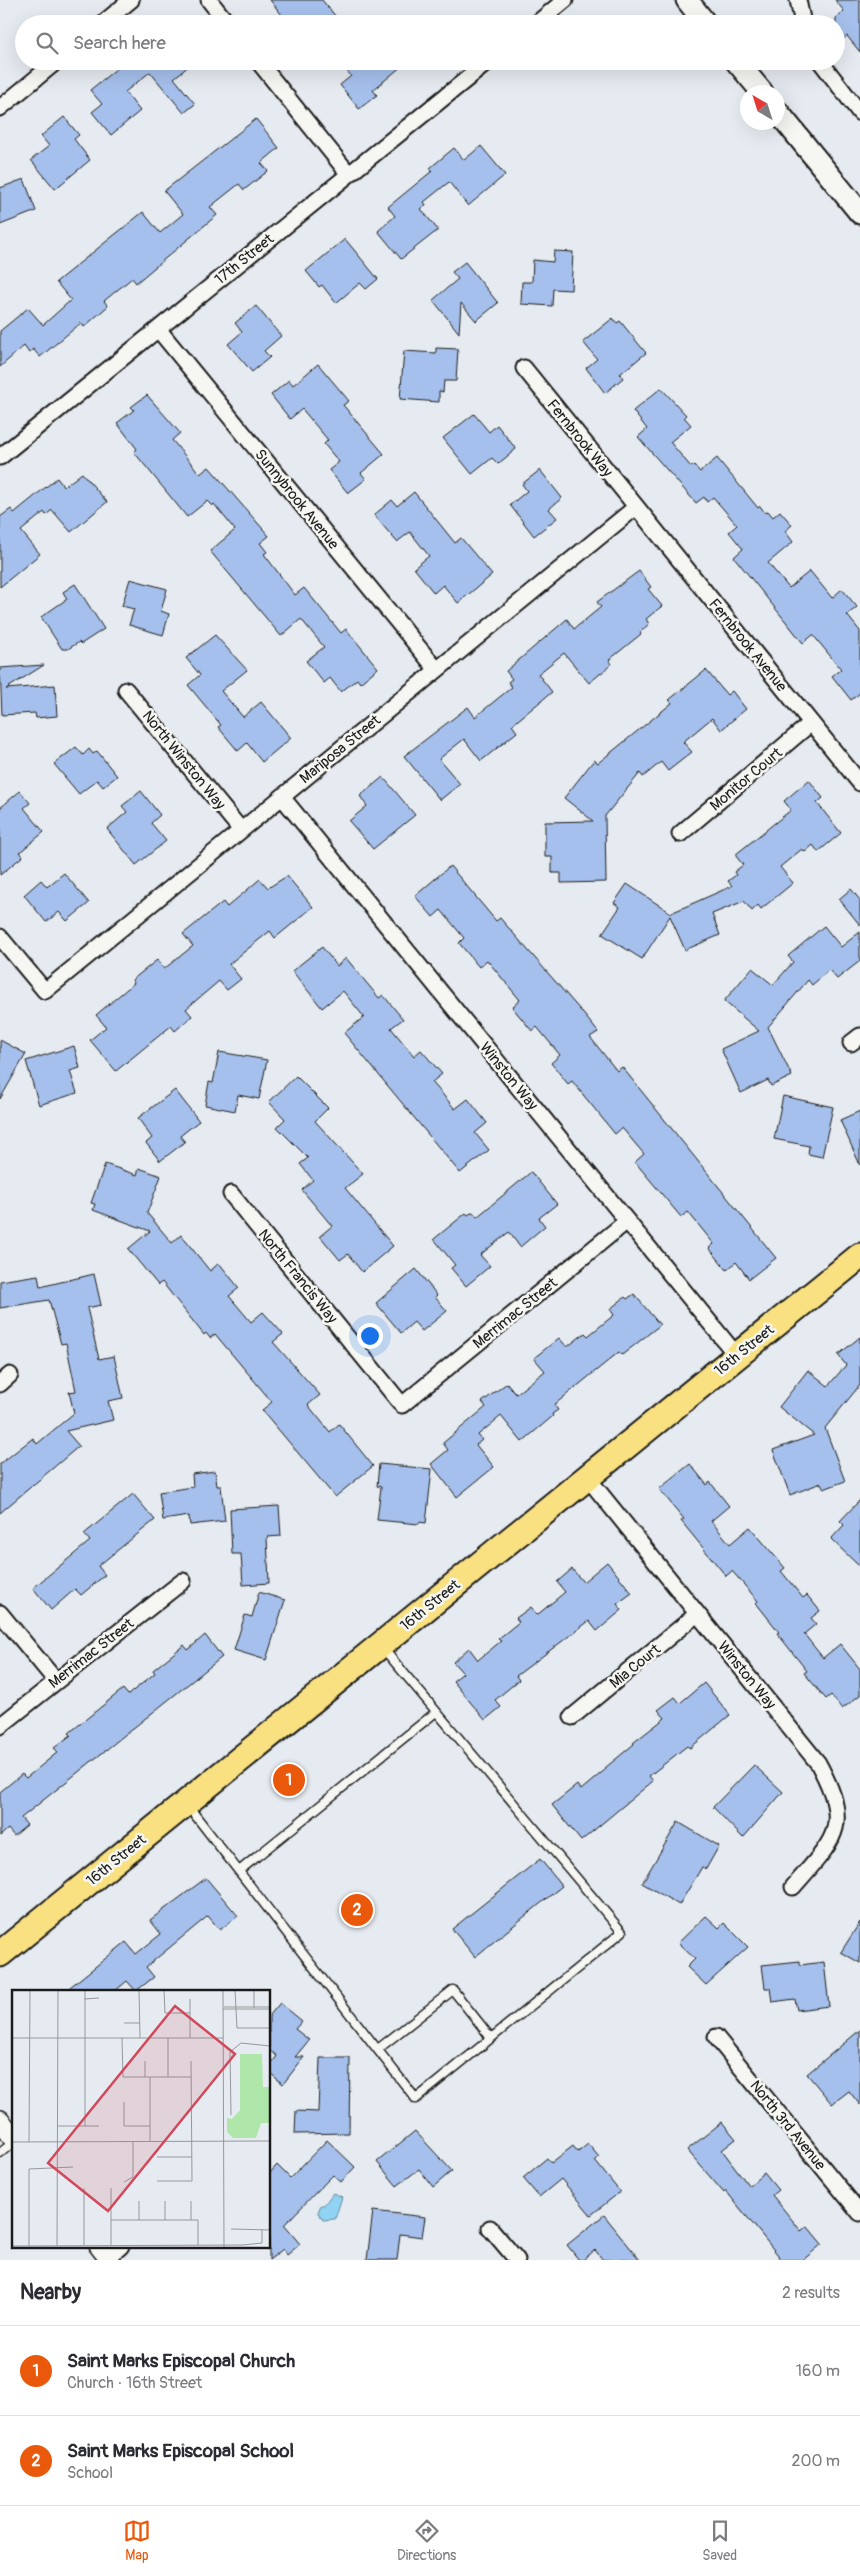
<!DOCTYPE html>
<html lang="en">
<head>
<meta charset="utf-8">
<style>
	:root { --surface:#fff; --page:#f2f2f3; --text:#2b2b33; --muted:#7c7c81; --line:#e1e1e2; --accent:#ea580c }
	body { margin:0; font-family:Pangolin,sans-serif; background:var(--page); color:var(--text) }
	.compass { position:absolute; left:740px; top:85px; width:45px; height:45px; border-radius:50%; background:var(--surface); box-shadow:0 5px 20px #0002; rotate:321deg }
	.you { position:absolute; left:369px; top:1335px; width:18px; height:18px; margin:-12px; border:4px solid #fff; border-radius:50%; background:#1a73e8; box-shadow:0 0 0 8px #1a73e833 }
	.badge { display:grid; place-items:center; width:32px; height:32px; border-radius:50%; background:var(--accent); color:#fff; font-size:16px; font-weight:700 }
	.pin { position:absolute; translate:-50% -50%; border:2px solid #fff; box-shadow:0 1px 5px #0006 }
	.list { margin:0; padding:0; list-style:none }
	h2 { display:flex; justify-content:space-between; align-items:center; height:65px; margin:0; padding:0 20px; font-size:21px }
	h2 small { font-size:16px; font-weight:400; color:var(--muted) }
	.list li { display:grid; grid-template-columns:32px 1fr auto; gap:15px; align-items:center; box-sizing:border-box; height:90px; padding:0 20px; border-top:1px solid var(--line) }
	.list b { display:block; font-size:19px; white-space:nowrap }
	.list p { margin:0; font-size:16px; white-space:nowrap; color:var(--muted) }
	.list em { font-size:16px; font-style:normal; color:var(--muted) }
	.icon { flex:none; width:28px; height:28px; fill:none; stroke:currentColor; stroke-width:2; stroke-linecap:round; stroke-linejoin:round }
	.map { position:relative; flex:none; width:860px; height:2260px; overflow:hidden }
	.search { position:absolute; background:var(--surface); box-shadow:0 5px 20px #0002; left:15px; right:15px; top:15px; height:55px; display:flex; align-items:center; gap:12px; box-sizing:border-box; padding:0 18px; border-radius:28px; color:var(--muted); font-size:19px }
	.sheet { height:245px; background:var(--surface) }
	nav { display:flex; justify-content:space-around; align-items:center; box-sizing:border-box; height:70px; border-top:1px solid var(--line); background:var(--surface); font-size:14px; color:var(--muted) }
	nav a { display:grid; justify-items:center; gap:2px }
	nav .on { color:var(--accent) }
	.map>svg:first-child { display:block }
	.water { fill:#91d3f3; stroke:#628a9d }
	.building { fill:#a5c0ec; stroke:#1c1c1c }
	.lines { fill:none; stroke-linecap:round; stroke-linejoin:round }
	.service-casing { stroke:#1c1c1c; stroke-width:11 }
	.minor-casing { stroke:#1c1c1c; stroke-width:19 }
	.tertiary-casing { stroke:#1c1c1c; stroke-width:22 }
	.secondary-casing { stroke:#1c1c1c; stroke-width:25 }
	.primary-casing { stroke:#1c1c1c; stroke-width:29 }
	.service { stroke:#f6f6f2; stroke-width:8 }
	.minor { stroke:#f6f6f2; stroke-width:15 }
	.tertiary { stroke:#f6f6f2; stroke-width:19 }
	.secondary { stroke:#f6f6f2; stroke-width:21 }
	.primary { stroke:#f9e181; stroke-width:25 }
	.labels { text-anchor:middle; stroke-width:5; stroke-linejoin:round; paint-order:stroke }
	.street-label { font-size:15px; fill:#1c1c1c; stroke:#f6f6f2 }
	.inset-road { fill:none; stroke:#95989c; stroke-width:1 }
	.view { fill:#d1495b; fill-opacity:0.15; stroke:#d1495b; stroke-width:2.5 }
	.inset-edge { fill:none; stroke:#1c1c1c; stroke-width:2.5 }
</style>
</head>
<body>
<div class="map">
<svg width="860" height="2260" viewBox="0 0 860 2260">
	<rect width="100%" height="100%" fill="#e6ebf1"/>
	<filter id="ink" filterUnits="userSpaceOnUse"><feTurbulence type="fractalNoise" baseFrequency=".02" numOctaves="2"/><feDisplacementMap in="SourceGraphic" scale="10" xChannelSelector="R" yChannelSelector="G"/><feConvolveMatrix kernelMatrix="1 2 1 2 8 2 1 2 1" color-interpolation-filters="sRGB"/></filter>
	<g filter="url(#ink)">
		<path class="water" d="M333,2193L342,2197L335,2219L323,2220L318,2212L321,2205H324Z"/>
		<path class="building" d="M270,0H322L342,24H289Z
			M835,0H860V52L847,36L836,45V18L844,11Z
			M126,61H195L174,78L195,104L184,113L150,72L125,92L140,111L111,135L92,112L102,104L90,90Z
			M339,61H408L373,90L377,95L359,109L340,85L351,76Z
			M64,117L79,135L74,139L90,160L55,189L31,160L49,146L41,136Z
			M256,119L279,148L261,163L268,171L244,190L239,184L210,207L217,215L136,283L132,278L104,301L108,306L84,327L81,323L40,357L33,349L29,353L24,346L0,367V331L28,308L43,325L71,300L56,282L143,212L160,233L183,214L164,191Z
			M481,146L505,175L468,206L449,182L424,202L426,205L421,209L438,230L401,259L378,231L395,216L388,207L432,171L430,168L454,148L464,160Z
			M24,179L36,211L0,225V188Z
			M345,239L378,279L366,289L360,283L336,303L322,285L319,287L306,271Z
			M554,251L573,252L571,290L553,289L552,306L521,304L522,282H532L533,260L553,262Z
			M465,262L498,303L476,321L461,303L459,333L433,300L458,279L452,272Z
			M256,306L281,336L264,351L270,357L252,372L228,344L242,332L235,323Z
			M613,318L617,323L620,321L646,353L620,374L623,378L605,393L586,368L597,359L583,342Z
			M436,348L458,349L456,381H444L443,392L439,391V402L400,399L404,351L436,353Z
			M318,364L349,401L343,405L384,454L361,473L366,479L348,493L329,470L339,462L324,444L328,440L302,409L290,419L271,395L289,380L293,385Z
			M661,388L686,415L684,417L691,425L670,442L691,467L694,465L700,472L717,458L758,508L760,506L765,513L768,511L773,517L780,511L792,525L785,531L793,542L768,563L789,588L810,571L832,598L842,589L857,607L847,615L860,631V693L851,700L832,676L841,669L813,635L803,643L734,557L743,549L729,532L737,525L713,497L707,502L704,497L696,503L638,437L647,429L633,411Z
			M147,395L180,433L172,440L200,474L209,467L269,536L260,543L267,552L264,554L295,595L304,588L341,633L346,629L378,668L360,683L357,679L341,692L330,678L324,683L306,661L324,647L301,619L281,636L210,551L235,530L214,504L212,506L207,501L187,517L134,452L137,449L117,423L134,410L131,407Z
			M474,414L489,432L497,425L516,449L498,464L492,458L472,474L443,438Z
			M540,470L562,498L549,509L557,518L534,536L510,505L527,491L522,484Z
			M82,473L107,502L71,532L52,510L46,515L44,512L21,531L40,554L0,587V517L11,509L14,513L57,478L64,487Z
			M414,492L455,543L461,538L492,575L458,603L443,585L434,593L414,568L429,556L410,532L397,542L374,515L392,500L397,506Z
			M639,571L651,587L648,589L662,606L646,619L649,624L640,632L641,634L609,660L612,664L589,683L564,653L538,674L552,692L512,725L517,732L481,761L464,739L439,759L460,784L440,800L404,756L468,707L475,717L512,687L508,682L512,679L506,671L567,619L574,629L601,607L597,602Z
			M130,579L167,589L161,611L169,614L163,635L129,625L134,609L122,606Z
			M75,584L104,629L81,644L79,642L68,649H62L41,617L67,599L63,592Z
			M215,635L247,670L221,691L243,717L261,702L291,738L262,762L247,743L238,751L218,727L221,725L188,685L200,675L186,658Z
			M44,665L6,689L55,685L57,716L36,718L35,713L2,715L0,668Z
			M706,670L727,695L732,691L746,709L721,730L712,718L683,742L692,752L668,771L661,762L643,777L640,773L605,816L606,882L561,883V873H552V857H545V822L593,821L564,798L594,760L598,763L672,703L669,700Z
			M76,747L83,755L89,749L93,754L97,751L117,776L103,787L97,780L79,794L54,764Z
			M383,777L415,815L373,849L349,821L367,806L360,796Z
			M809,780L823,798L817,803L841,833L818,852L813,845L805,852L802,849L780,867L793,883L761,909L758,905L752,911L744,901L712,914L720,935L685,950L670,916L642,959L602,934L620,907L614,903L627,884L671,913L732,886L728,881L736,875L734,872L743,865L735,855L791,810L784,801Z
			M20,791L30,803L24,808L44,832L20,852L23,856L0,875V808Z
			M141,791L160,815L151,823L166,841L136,865L107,829L127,812L122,806Z
			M450,866L496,921L500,918L581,1011L598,1032L590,1037L617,1071L622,1067L776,1258L749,1279L736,1262L727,1270L709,1248L714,1244L688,1212L681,1217L635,1162L644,1154L622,1128L615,1134L572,1081L568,1084L551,1063L560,1055L537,1027L532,1031L512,1007L520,1000L487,960L479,967L459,943L464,938L441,910L433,917L415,896Z
			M64,873L89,903L67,921L59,912L46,922L24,895L41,880L47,887Z
			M287,876L313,907L275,938L270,931L229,964L241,979L227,990L219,981L186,1009L192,1016L175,1031L171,1026L116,1071L90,1040L106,1027L96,1015L134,983L132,980L157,960L164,969L193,946L183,934L223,902L227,907L260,879L268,888Z
			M851,889L860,900V925L839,899Z
			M824,926L841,947L860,932V961L837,979L829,970L812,985L808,980L768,1027L792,1076L771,1086L768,1080L741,1093L721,1049L759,1031L724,1001L752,968L773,985L793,962L788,956Z
			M322,947L337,966L346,958L379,998L383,995L403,1019L391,1028L414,1056L421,1050L442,1074L432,1082L455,1109L468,1099L487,1123L475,1133L489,1150L460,1173L344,1033L364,1017L343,991L322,1008L292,971Z
			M0,1040L26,1054L0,1099Z
			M74,1046L80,1068L70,1071L77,1093L39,1105L26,1061Z
			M219,1052L267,1060L259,1099L238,1095L235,1111L205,1105L209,1082L213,1083Z
			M296,1076L328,1108L315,1121L363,1174L345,1188L393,1246L362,1272L348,1254L340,1260L320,1236L332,1226L302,1190L313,1180L300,1164L308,1158L277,1127L285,1119L269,1102Z
			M175,1090L199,1121L180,1136L185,1142L160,1161L146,1143L152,1138L138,1118Z
			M783,1096L833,1107L822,1157L808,1154L809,1146L774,1139Z
			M860,1111V1165L840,1120Z
			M105,1164L137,1175L139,1168L161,1176L147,1213L172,1243L181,1235L210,1271L219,1263L239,1288L229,1296L251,1322L263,1312L283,1334L273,1342L320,1395L308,1405L330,1432L339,1424L373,1466L335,1497L262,1410L272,1402L215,1334L210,1338L206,1333L204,1335L162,1282L158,1285L128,1249L150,1231L93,1210L95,1204L91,1203Z
			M531,1172L557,1204L539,1218L545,1226L520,1247L509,1232L480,1255L490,1266L466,1286L451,1268L455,1265L434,1239L466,1213L468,1215L473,1212L477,1217Z
			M416,1269L437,1295L435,1297L447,1311L422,1331L414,1322L401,1333L376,1303Z
			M94,1274L101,1305L87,1308L99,1359L114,1356L123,1398L108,1401L113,1420L66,1431L79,1446L0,1513V1464L33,1438L37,1444L74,1413L69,1392L76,1391L66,1343L61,1344L49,1300L0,1308V1281L38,1275L40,1287Z
			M634,1294L660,1325L622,1355L619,1352L554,1405L558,1410L552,1414L553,1416L522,1442L501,1416L478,1435L482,1440L476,1445L494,1467L457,1497L431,1464L448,1450L443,1443L486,1407L482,1402L507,1383L516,1394L545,1371L534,1358L559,1338L567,1347L585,1333L588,1336L614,1315L610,1309L625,1297L627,1299Z
			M860,1337V1385L825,1428L845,1481L824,1489L821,1483L790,1495L773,1450L814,1435L779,1407L808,1370L828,1386L846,1365L838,1355Z
			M379,1464L432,1469L426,1523L419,1522V1524L377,1520L381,1487L377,1486Z
			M690,1464L707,1485L710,1482L729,1506L711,1521L730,1544L750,1527L785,1568L781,1571L803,1598L807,1595L820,1611L811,1618L816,1624L804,1634L823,1658L840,1644L860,1669V1695L842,1709L831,1695L826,1699L804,1673L807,1671L777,1633L779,1632L756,1603L758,1601L732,1571L726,1576L681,1521L684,1519L659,1489Z
			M215,1471L217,1486H221L225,1521L190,1525L189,1516L163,1520L159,1492L193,1487L192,1474Z
			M133,1494L155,1520L98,1566L105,1575L81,1595L75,1589L51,1610L33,1588L90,1541L84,1534Z
			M860,1500V1567L831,1539L844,1525L840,1521Z
			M279,1506L281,1536L267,1537L269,1583L243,1585L241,1554H232L230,1509Z
			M607,1562L632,1593L617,1604L622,1610L597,1631L589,1621L516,1676L519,1680L495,1700L501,1707L485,1720L453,1681L463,1673L453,1662L469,1648L478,1660L501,1641L498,1639L519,1622L516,1618L531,1607L537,1615L565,1592L557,1582L572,1569L583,1582Z
			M259,1592L285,1600L266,1660L234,1650L245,1615L252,1617Z
			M205,1635L222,1657L21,1818L27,1825L14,1836L8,1829L0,1836V1792L22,1774L26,1778L58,1752L54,1748L71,1735L69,1733L123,1689L128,1695L155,1673L153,1670L184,1645L188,1650Z
			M704,1683L730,1715L690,1748L687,1746L649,1776L653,1781L581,1841L552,1805L577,1785L581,1790L606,1769L605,1768L634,1744L633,1743L665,1718L658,1710L675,1697L680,1703Z
			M754,1765L783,1792L743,1838L713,1807Z
			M678,1822L719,1846L706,1869L702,1867L679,1905L642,1883Z
			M540,1859L562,1886L475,1957L452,1929Z
			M206,1878L238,1916L220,1930L208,1916L146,1967L154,1977L136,1991L127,1981L115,1991H65L126,1942L136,1954L161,1934L150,1920Z
			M706,1916L719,1928L724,1923L748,1947L706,1985L687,1967L695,1959L678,1943Z
			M860,1922V1963L841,1952Z
			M800,1961V1965L824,1962L829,2006L797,2010L795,1999L772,2002L770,1988H765L762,1965Z
			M280,2003L302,2021L295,2029L309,2040L295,2057H304L283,2084L269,2072V2067L277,2056L269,2050V2016Z
			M860,2030V2105L849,2091L832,2104L807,2074Z
			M320,2058H350L349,2133L295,2134L296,2111L318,2112Z
			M722,2122L736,2139L722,2150L749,2186L764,2173L778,2190L772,2195L801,2231L807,2226L822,2244L803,2260H782L726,2191L724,2193L687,2150Z
			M415,2131L452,2171L433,2187L419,2169L397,2186L377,2162Z
			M327,2140L355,2167L341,2182L333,2175L284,2225L300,2244L287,2255L283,2249L269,2260V2174L277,2165L290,2178Z
			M588,2144L599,2157L595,2161L620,2192L591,2215L561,2179L539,2197L523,2178L547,2158L551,2163L573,2146L578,2152Z
			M373,2211L425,2217L422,2237L400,2234L397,2260H367Z
			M604,2215L640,2260H603L595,2250L583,2260H579L567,2245Z"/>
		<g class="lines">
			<g class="service-casing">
				<path id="service" d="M188,1806L416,2099L622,1932L382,1647
					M239,1871L436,1712
					M378,2049L453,1990L491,2038
					M0,2153L14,2142"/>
			</g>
			<g class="minor-casing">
				<path id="minor" d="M209,0L228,24
					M798,0L803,24
					M102,24L131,0
					M536,24L565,0
					M258,61L348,173
					M820,61L860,113
					M0,108L57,61
					M158,329L437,670
					M524,368L860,783
					M0,457L489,61
					M126,690L241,830
					M282,797L737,1356
					M680,834L811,723
					M0,937L45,991L636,507
					M851,1043L860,1036
					M231,1194L402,1405L627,1221
					M0,1384L10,1375
					M587,1477L818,1763C852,1826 836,1838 793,1887
					M0,1613L56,1681
					M572,1717L697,1614
					M0,1726L183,1581
					M716,2037L860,2213
					M490,2228L517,2260
					M105,2260L121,2246"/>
			</g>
			<g class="tertiary-casing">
				<path id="tertiary" d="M0,2120L14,2139
					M99,2246L110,2260"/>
			</g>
			<g class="secondary-casing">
				<path id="secondary" d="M687,0L706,24
					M736,61L762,92
					M778,112L860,213"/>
			</g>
			<g class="primary-casing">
				<path id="primary" d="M0,1954L860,1256"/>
			</g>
			<use href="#service" class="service"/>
			<use href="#minor" class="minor"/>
			<use href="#tertiary" class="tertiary"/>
			<use href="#secondary" class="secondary"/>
			<use href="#primary" class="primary"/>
		</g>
	</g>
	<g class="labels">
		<g class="street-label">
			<text transform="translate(244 259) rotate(-39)" y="5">17th Street</text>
			<text transform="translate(580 438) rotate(51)" y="5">Fernbrook Way</text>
			<text transform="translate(297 499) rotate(51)" y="5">Sunnybrook Avenue</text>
			<text transform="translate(748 645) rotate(51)" y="5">Fernbrook Avenue</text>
			<text transform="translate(340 749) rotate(-39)" y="5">Mariposa Street</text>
			<text transform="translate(184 760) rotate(51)" y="5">North Winston Way</text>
			<text transform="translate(746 779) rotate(-40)" y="5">Monitor Court</text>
			<text transform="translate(509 1076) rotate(51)" y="5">Winston Way</text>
			<text transform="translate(298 1276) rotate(51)" y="5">North Francis Way</text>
			<text transform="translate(515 1313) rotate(-39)" y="5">Merrimac Street</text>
			<text transform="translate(744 1350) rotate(-39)" y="5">16th Street</text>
			<text transform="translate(430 1605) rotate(-39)" y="5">16th Street</text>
			<text transform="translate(91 1653) rotate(-38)" y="5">Merrimac Street</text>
			<text transform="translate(635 1666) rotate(-39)" y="5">Mia Court</text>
			<text transform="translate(747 1675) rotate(51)" y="5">Winston Way</text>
			<text transform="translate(116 1860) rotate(-39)" y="5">16th Street</text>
			<text transform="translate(788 2125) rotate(51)" y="5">North 3rd Avenue</text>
		</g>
	</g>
	<g transform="translate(12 1990)">
		<rect width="258" height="258" fill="#e6ebf1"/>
		<path d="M228,64H250L251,97H257V133H249L244,148H221L215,142V128L220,129L228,120Z" fill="#afe6a9"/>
		<path class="inset-road" d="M127,0L128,48M152,0L153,23H178M211,0L212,257M223,0L225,38H258M72,9L87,8M178,9V48M212,17H258M242,18V1M211,19H258M112,33H128M0,48H211M110,48L111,87H179M156,48V87M133,71V87M138,87V151M112,112V136H138M219,125L218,62L229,53L258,56M46,136H87M73,136V0M0,152L258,151M17,152L18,0M145,167H180M145,191H180L179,71M112,192L121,187V152M72,198V255M99,198V255M127,211V230M153,211V230M179,211V230M99,230H186V255M219,239L258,240M0,256L231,255L250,253V239M17,256V179L61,177M45,256L46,0"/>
		<path class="view" d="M163,16L223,64L96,221L36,173Z"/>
		<rect width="258" height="258" class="inset-edge"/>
	</g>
</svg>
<svg class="compass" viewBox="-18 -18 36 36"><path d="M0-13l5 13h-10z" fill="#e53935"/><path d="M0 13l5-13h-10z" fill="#7c7c81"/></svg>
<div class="you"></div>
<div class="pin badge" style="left:289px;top:1780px">1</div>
<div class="pin badge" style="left:357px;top:1910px">2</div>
<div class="search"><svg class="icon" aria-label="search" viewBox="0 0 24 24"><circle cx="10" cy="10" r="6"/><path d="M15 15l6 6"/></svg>Search here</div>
</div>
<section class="sheet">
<h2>Nearby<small>2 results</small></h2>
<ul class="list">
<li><span class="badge">1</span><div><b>Saint Marks Episcopal Church</b><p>Church · 16th Street</p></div><em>160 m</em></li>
<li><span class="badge">2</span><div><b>Saint Marks Episcopal School</b><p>School</p></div><em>200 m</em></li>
</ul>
</section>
<nav>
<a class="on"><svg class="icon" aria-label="map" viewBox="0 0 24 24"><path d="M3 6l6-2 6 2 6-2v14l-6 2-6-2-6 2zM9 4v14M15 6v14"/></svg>Map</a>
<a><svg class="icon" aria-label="directions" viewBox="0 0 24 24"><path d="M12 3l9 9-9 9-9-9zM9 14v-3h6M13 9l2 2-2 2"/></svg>Directions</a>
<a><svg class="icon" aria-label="saved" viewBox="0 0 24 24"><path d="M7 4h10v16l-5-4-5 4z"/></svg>Saved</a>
</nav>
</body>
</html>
